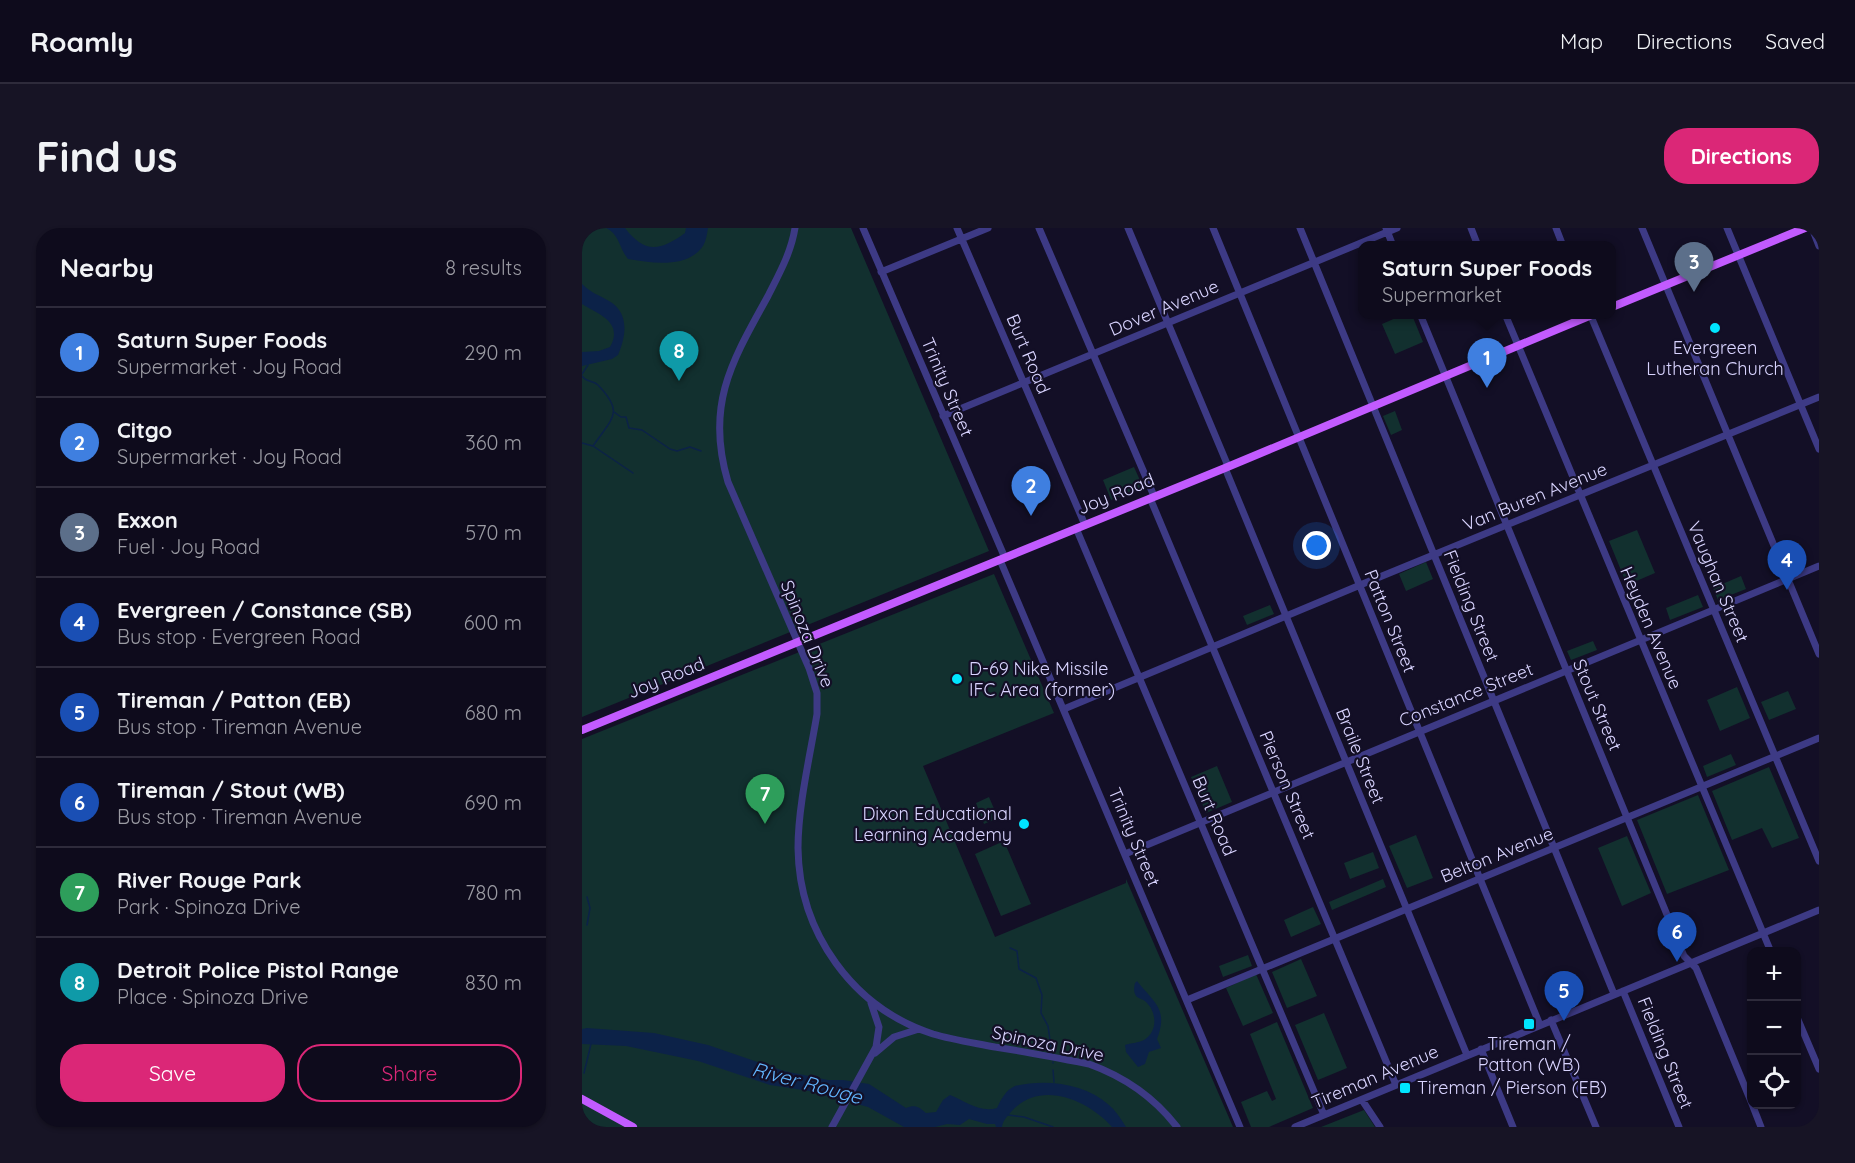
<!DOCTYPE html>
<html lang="en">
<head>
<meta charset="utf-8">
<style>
	:root { --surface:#0e0b1c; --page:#171425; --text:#f1f3f6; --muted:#9b9ba3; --line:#2e2b3b; --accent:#db2777 }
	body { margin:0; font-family:Quicksand,sans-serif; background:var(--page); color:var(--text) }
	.controls { position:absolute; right:18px; bottom:18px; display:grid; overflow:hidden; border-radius:12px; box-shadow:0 2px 4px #0004 }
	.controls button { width:54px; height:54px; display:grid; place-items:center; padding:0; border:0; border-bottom:2px solid var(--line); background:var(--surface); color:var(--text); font:30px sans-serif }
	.you { position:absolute; left:735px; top:318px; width:21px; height:21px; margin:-15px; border:4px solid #fff; border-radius:50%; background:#1a73e8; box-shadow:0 0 0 9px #1a73e833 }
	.badge { display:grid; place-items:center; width:39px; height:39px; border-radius:50%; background:var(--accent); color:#fff; font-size:20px; font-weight:700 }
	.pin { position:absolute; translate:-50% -50px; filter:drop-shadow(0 2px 3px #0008) }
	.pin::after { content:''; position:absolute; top:32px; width:21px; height:18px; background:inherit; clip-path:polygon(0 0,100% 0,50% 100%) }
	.popup { position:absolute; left:776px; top:13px; width:258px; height:78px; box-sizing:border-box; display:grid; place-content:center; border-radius:12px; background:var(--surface); filter:drop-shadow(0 2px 4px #0005); font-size:20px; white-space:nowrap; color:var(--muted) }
	.popup b { font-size:22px; color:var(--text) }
	.popup::after { content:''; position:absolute; left:50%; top:100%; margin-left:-12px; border:12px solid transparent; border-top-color:var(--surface) }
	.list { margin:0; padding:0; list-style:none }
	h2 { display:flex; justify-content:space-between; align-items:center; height:78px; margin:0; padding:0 24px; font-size:26px }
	h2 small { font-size:20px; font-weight:400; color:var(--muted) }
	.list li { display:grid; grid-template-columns:39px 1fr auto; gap:18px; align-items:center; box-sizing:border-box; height:90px; padding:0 24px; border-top:2px solid var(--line) }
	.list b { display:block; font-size:22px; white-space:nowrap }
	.list p { margin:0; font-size:20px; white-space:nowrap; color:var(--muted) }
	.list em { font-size:20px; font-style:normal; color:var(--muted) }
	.actions { display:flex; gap:12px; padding:18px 24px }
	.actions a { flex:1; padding:14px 0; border:2px solid var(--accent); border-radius:24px; text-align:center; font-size:21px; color:var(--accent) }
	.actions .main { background:var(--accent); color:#fff }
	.icon { flex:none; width:33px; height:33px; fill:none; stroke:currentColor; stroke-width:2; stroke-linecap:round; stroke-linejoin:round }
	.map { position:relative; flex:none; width:1237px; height:899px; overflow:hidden; border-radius:24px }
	header { display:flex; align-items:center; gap:36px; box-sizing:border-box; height:84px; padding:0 30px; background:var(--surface); border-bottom:2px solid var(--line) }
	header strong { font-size:28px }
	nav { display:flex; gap:33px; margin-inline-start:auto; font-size:21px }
	.intro { display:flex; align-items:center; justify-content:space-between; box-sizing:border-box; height:144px; padding:0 36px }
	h1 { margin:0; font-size:42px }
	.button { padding:15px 27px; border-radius:24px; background:var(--accent); color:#fff; font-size:21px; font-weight:700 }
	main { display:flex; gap:36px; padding:0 36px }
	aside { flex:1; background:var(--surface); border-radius:24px; box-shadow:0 2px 4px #0004 }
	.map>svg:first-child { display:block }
	.green { fill:#12302f }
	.water { fill:#0c2248 }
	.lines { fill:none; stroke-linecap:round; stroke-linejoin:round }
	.stream { stroke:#0c2248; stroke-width:1.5 }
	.minor { stroke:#3d3a85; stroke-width:7 }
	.major { stroke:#c25bff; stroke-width:8 }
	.poi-dot { fill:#00e5ff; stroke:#130f26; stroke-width:2 }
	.labels { text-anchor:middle; stroke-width:4.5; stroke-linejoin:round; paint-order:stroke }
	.street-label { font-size:18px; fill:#d9d4ff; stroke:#130f26 }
	.poi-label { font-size:18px; fill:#d9d4ff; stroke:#130f26 }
	.water-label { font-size:20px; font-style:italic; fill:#62b6ff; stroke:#130f26 }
</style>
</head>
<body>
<header>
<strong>Roamly</strong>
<nav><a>Map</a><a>Directions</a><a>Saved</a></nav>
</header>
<div class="intro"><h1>Find us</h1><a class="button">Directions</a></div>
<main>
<aside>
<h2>Nearby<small>8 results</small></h2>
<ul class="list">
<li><span class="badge" style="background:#3f7fe0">1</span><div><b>Saturn Super Foods</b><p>Supermarket · Joy Road</p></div><em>290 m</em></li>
<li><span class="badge" style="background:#3f7fe0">2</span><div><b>Citgo</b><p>Supermarket · Joy Road</p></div><em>360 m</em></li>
<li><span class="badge" style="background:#5c6f8a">3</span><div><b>Exxon</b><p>Fuel · Joy Road</p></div><em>570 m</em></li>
<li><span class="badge" style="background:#1a4fb4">4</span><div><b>Evergreen / Constance (SB)</b><p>Bus stop · Evergreen Road</p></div><em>600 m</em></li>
<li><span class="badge" style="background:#1a4fb4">5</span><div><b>Tireman / Patton (EB)</b><p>Bus stop · Tireman Avenue</p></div><em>680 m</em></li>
<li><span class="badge" style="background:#1a4fb4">6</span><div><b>Tireman / Stout (WB)</b><p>Bus stop · Tireman Avenue</p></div><em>690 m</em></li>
<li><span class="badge" style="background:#2e9e5b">7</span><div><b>River Rouge Park</b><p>Park · Spinoza Drive</p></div><em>780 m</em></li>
<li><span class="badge" style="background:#0f9aa8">8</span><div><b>Detroit Police Pistol Range</b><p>Place · Spinoza Drive</p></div><em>830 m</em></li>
</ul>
<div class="actions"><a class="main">Save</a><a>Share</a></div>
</aside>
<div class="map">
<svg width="1237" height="899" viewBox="0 0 1237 899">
	<rect width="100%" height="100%" fill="#130f26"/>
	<path class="green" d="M0,0H269L407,323L0,489Z
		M823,86L830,87L841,114L813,126L800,96Z
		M813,183L820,202L809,207L801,188Z
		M552,239L561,259L529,272L521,252Z
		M1055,302L1073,345L1045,357L1027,313Z
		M844,334L851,351L824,363L817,346Z
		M412,346L472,485L341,538L413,709L544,655V651L651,899H0V511Z
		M1159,348L1164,361L1136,372L1131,360Z
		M1116,367L1121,379L1088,392L1084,380Z
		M688,377L692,386L665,397L661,388Z
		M1011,413L1015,422L989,432L985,423Z
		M1155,459L1168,490L1138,503L1125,472Z
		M1206,463L1214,481L1187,492L1179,474Z
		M1149,526L1154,537L1125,549L1121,538Z
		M635,538L650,574L624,585L609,549Z
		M1187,539L1217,610L1190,620L1180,600L1150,612L1130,563Z
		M1116,567L1147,642L1085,666L1055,592Z
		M407,569L416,590L402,596L394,575Z
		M834,607L851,650L825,660L807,618Z
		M1045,608L1069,665L1040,678L1016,620Z
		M422,613L449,676L419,688L393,626Z
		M791,624L797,640L768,651L762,635Z
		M801,651L804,659L750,682L747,674Z
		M731,679L739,696L709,709L702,692Z
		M666,727L670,738L641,749L637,738Z
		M719,731L735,768L705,780L690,744Z
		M674,746L691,785L661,798L644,760Z
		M742,785L765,840L736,852L713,797Z
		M695,794L731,880L687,899H669L659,874L685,863L690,873L694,871L668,806Z
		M782,882L793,899H739Z"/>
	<path class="water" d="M24,0H43C63,26 78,23 103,5L104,0H126C125,6 124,13 121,18C105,41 70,35 46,31C37,20 38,7 24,0Z
		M0,56C9,65 17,67 27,73C48,85 44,109 36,127L30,131L0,138V124L17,123L28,119C42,94 16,86 0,76Z
		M555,753C571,774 587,780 575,811L579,820L567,824L563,836L556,839L544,824L543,817C549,815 556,815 562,812C576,804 575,784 564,774C561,771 558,771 555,769C551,765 552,759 553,755Z
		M5,800L72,805L126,817L202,843L246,852H261L287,856L324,880C333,876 337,879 344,885L354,884L361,872L368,867C383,873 398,885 415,880C419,871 424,862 433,858C464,851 502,855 527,877C534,883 539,891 544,899H530C506,872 458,851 429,884C425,889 421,892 420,899H414L413,896H405L387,891L378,897L365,896L353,899H322L286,879L227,863L188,857L116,833L44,818L0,816V801Z"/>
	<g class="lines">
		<path class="stream" d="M0,146L6,137
			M0,148C5,155 11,152 16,157C43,185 30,190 11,218
			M32,184L39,189H44L47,200L60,202L88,221L95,223L108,219L119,223
			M0,215L11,218L51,245
			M5,669L8,680L5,697
			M428,720L435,723L437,741L454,750L460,767L459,785L466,798L470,826
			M471,834V835
			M471,842L472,854
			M2,845L9,816
			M426,887L442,889L471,899"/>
		<path class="minor" d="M213,0C209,25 197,46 186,68C150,133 123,177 146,254L227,440L235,465V486C228,528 216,578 216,620C217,705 271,780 351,806C371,812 393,815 413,819C445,824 476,830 507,836C543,849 572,869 595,899
			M281,0L423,330
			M375,0L503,297
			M457,0L572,268
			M546,0L646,238
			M631,0L958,797
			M718,0L1032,766
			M804,0L811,18
			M889,0L896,18
			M974,0L981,18
			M1060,0L1237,426
			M1145,0L1237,221
			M1230,0L1237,18
			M299,44L406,0
			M838,86L1102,728L1114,740L1170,876
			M923,86L1189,724
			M1008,86L1237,633
			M361,188L815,0
			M643,240L885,827
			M568,270L814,857
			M494,300L742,887
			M418,332L658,899
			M482,481L783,355L1237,169
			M543,626L1237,338
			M1041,763L1097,899
			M605,772L1237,510
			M1214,787L1237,841
			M969,792L1014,899
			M899,821L931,899
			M293,825L312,809L337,801
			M780,872L798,899
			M1170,876L1179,899
			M250,899L294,819L297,799L289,775
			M713,899L1237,682"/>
		<path class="major" d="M1030,79L1223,0
			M0,502L643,240L1012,86
			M0,871L51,899"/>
	</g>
	<g class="poi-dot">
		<circle cx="1133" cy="100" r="6"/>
		<circle cx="375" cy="451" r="6"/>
		<circle cx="442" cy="596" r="6"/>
		<rect x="941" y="790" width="12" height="12" rx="3"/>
		<rect x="817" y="854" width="12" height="12" rx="3"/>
	</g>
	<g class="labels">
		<g class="street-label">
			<text transform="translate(582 80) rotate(-23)" y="6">Dover Avenue</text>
			<text transform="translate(446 126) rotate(67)" y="6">Burt Road</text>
			<text transform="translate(365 159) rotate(67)" y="6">Trinity Street</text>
			<text transform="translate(534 266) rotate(-22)" y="6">Joy Road</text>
			<text transform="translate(953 269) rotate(-22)" y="6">Van Buren Avenue</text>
			<text transform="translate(1136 354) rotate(67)" y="6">Vaughan Street</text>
			<text transform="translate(889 378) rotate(68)" y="6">Fielding Street</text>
			<text transform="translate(808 393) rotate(68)" y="6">Patton Street</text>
			<text transform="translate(1069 400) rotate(67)" y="6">Heyden Avenue</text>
			<text transform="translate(225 406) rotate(68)" y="6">Spinoza Drive</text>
			<text transform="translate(84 450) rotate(-22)" y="6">Joy Road</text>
			<text transform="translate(884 467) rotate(-22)" y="6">Constance Street</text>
			<text transform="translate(1015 477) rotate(67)" y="6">Stout Street</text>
			<text transform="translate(778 528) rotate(68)" y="6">Braile Street</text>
			<text transform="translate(705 557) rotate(67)" y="6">Pierson Street</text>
			<text transform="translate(632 588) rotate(67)" y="6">Burt Road</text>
			<text transform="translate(552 609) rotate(67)" y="6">Trinity Street</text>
			<text transform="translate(915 627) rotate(-22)" y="6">Belton Avenue</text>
			<text transform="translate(466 816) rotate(12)" y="6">Spinoza Drive</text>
			<text transform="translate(1083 825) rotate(68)" y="6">Fielding Street</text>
			<text transform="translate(793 849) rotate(-23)" y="6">Tireman Avenue</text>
		</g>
		<g class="poi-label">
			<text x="1133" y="126">Evergreen<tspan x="1133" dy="21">Lutheran Church</tspan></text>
			<text x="387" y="447" text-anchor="start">D-69 Nike Missile<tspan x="387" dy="21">IFC Area (former)</tspan></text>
			<text x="430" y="592" text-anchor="end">Dixon Educational<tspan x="430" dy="21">Learning Academy</tspan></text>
			<text x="947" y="822">Tireman /<tspan x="947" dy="21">Patton (WB)</tspan></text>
			<text x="835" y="866" text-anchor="start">Tireman / Pierson (EB)</text>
		</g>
		<g class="water-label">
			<text transform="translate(225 855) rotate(15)" y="7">River Rouge</text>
		</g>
	</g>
</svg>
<div class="controls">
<button>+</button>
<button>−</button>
<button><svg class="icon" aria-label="locate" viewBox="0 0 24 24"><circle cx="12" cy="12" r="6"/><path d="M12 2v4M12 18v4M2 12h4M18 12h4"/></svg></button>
</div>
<div class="you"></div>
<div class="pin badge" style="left:905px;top:160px;background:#3f7fe0">1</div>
<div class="popup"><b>Saturn Super Foods</b>Supermarket</div>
<div class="pin badge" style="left:449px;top:288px;background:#3f7fe0">2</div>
<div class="pin badge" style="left:1112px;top:64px;background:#5c6f8a">3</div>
<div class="pin badge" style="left:1205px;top:362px;background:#1a4fb4">4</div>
<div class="pin badge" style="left:982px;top:793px;background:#1a4fb4">5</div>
<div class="pin badge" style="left:1095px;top:734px;background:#1a4fb4">6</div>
<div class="pin badge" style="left:183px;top:596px;background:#2e9e5b">7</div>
<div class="pin badge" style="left:97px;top:153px;background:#0f9aa8">8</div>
</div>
</main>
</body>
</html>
